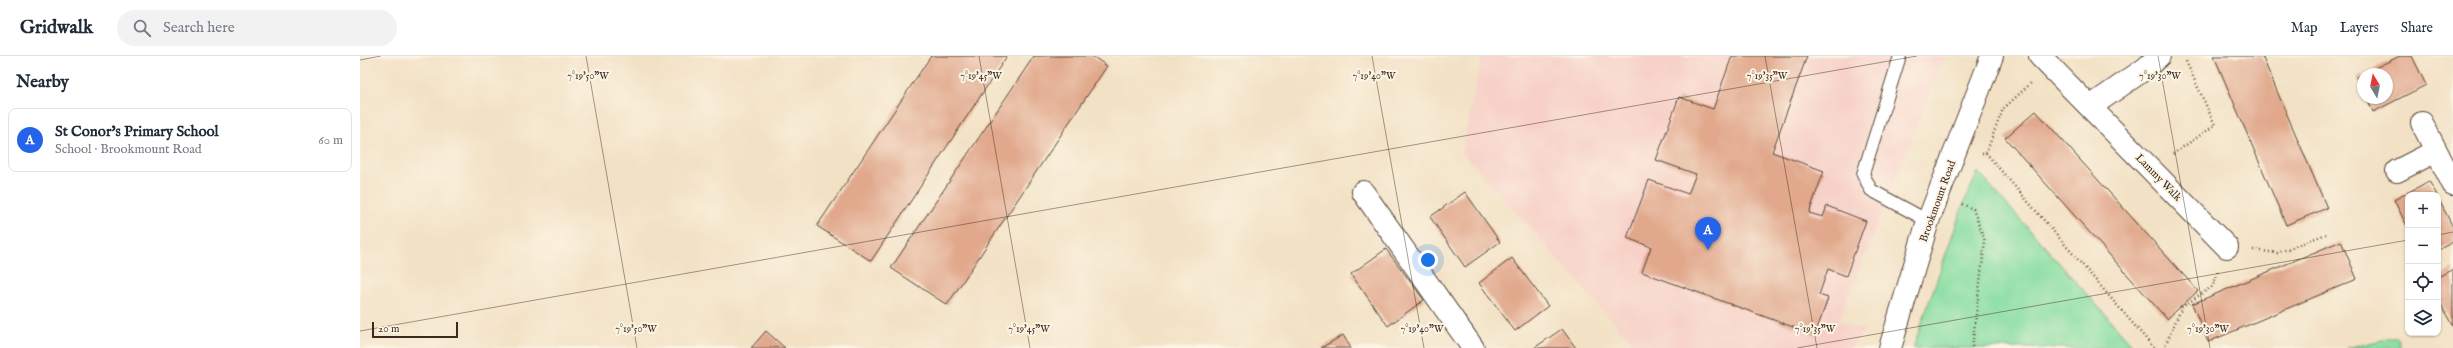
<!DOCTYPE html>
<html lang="en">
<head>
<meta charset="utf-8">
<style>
	:root { --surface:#fff; --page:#f2f2f3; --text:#1f2937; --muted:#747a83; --line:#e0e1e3; --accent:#2563eb }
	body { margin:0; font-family:"IM FELL English",serif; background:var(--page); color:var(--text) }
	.controls { position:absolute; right:12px; bottom:12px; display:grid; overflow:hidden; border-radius:8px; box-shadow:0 1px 3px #0004 }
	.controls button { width:36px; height:36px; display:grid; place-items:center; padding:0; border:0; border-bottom:1px solid var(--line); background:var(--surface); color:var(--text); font:20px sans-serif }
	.compass { position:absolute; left:1997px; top:12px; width:36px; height:36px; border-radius:50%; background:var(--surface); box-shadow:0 1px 3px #0004; rotate:350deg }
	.scale { position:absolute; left:12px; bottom:10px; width:86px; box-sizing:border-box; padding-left:4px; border:2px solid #3b2a1e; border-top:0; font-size:11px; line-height:14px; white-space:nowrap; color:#3b2a1e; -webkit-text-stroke:3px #fcf5e5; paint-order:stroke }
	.you { position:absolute; left:1068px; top:204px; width:14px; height:14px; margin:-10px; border:3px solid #fff; border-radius:50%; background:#1a73e8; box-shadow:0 0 0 6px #1a73e833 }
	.badge { display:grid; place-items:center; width:26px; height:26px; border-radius:50%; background:var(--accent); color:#fff; font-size:13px; font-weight:700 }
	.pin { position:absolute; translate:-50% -33px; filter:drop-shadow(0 1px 2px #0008) }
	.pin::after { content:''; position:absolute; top:21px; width:14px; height:12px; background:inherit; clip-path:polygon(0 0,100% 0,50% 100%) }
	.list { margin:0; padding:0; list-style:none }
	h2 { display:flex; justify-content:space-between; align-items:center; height:52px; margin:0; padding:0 16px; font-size:17px }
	h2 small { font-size:13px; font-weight:400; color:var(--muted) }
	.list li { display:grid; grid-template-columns:26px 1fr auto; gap:12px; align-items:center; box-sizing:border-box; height:64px; margin:0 8px 8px; padding:0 8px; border:1px solid var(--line); border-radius:8px }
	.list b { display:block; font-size:15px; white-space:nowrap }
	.list p { margin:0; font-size:13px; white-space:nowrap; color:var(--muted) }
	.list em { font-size:13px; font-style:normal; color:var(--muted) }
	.icon { flex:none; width:22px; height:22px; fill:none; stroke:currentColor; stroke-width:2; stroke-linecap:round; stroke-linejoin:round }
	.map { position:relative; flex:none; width:2093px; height:292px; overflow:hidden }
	header { display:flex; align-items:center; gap:24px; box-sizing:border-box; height:56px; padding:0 20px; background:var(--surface); border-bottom:1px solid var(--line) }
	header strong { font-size:19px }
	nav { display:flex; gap:22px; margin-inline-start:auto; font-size:14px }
	.search { width:280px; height:36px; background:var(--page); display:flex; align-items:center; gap:10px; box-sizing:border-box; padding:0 14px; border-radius:22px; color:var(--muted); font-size:15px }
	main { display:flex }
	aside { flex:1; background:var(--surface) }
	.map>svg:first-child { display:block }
	.built { fill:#f7d1c7 }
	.green { fill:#85dda1; stroke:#608460 }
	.building { fill:#e1a88c }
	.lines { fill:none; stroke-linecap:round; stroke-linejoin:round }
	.service-casing { stroke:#564537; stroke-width:14 }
	.minor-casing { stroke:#564537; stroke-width:24 }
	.tertiary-casing { stroke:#564537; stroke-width:24 }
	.path { stroke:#564537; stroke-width:2.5; stroke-dasharray:1 3; stroke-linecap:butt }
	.service { stroke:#fff; stroke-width:12 }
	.minor { stroke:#fff; stroke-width:22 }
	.tertiary { stroke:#fff; stroke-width:22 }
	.ticks { fill:none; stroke:#3b2a1e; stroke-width:1; stroke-opacity:0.45 }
	.labels { text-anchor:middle; stroke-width:4; stroke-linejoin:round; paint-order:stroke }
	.street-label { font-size:11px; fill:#3b2a1e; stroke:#fcf5e5 }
	.ticks-label { font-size:10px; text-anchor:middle; fill:#3b2a1e; stroke:#fcf5e5; stroke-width:4; stroke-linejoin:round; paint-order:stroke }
</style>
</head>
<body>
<header>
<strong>Gridwalk</strong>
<div class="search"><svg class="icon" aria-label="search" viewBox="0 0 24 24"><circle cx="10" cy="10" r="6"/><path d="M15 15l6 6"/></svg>Search here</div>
<nav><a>Map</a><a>Layers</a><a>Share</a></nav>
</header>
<main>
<aside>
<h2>Nearby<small></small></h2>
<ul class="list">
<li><span class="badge">A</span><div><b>St Conor's Primary School</b><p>School · Brookmount Road</p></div><em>60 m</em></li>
</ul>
</aside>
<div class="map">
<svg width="2093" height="292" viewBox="0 0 2093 292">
	<rect width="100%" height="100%" fill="#fcf5e5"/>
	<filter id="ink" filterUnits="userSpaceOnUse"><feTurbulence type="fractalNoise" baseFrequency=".025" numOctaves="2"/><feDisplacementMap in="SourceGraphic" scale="8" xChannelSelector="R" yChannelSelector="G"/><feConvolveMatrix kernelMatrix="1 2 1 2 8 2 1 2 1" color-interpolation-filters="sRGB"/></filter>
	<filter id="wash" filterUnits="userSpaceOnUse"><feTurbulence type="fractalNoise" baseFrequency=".012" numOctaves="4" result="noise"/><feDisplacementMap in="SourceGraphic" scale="16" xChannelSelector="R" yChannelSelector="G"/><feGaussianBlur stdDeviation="0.9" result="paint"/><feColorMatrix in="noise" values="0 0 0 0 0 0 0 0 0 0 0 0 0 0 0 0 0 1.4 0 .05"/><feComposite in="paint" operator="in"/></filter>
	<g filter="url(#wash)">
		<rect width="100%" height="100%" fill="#f2e1c4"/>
		<path class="built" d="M1122,0H1585L1478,266L1504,274L1491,292H1277L1102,96Z"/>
		<path class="green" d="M1618,116L1775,292H1553L1603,149Z
			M2037,281L2041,292H1986Z"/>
		<g id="blocks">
			<path class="building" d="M571,0H647L511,205L457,170Z
				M674,0H732L747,10L587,249L531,212Z
				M1372,0H1447L1412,96L1464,115L1449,157L1463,161L1467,150L1506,165L1486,220L1468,213L1459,239L1468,242L1455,279L1282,216L1291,191L1267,182L1289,124L1328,138L1336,118L1296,104L1319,41L1353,53Z
				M1854,0H1902L1967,152L1926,169Z
				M2040,0H2052L2066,29L2013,56L2007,42H2027V18H2003V34L1996,21Z
				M1676,55L1838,235L1807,263L1645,82Z
				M2069,125L2077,139H2048V172L2034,144Z
				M1105,136L1140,186L1105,211L1070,161Z
				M2078,142L2093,171V186L2078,194Z
				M1981,185L1997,223L1848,286L1832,248Z
				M1026,193L1064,244L1028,270L991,218Z
				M1152,202L1188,250L1155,275L1119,227Z
				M2093,213V271L2078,243V221Z
				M1202,273L1216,292H1174Z
				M406,275L425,292H391Z
				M983,279L991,292H961Z"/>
		</g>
	</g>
	<g filter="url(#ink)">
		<use href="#blocks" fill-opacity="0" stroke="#564537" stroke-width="1"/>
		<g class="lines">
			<g class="service-casing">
				<path id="service" d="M1540,0L1503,118L1511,134L1568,165"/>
			</g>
			<g class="minor-casing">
				<path id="minor" d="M1680,0L1867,191
					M1730,51L1786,12L1799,0
					M2062,67L2093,128
					M2037,115L2076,95
					M1003,136L1113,292"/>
			</g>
			<g class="tertiary-casing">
				<path id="tertiary" d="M1530,292L1568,165L1632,0"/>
			</g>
			<path class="path" d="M1626,97L1643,53L1671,27
				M1622,98L1626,97L1794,292
				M1813,98L1855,69L1825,3
				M1602,148L1613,153L1625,185L1612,292
				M1893,194L1917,197L1966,178
				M1804,292L1822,251L1853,230L1858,215"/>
			<use href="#service" class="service"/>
			<use href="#minor" class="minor"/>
			<use href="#tertiary" class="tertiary"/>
		</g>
	</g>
	<path class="ticks" d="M226,0L277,292M619,0L670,292M1012,0L1064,292M1405,0L1457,292M1798,0L1850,292M0,4L21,0M2078,179L2093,176M0,275L1557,0M1437,292L2048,184"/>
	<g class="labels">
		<g class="street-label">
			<text transform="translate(1799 121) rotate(46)" y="4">Lammy Walk</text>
			<text transform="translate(1577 145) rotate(-70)" y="4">Brookmount Road</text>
		</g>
	</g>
	<g class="ticks-label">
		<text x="228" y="23">7°19'50"W</text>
		<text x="621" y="23">7°19'45"W</text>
		<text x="1014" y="23">7°19'40"W</text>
		<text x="1407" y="23">7°19'35"W</text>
		<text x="1800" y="23">7°19'30"W</text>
		<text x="276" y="276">7°19'50"W</text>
		<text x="669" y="276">7°19'45"W</text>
		<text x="1062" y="276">7°19'40"W</text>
		<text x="1455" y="276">7°19'35"W</text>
		<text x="1848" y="276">7°19'30"W</text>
	</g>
</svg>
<div class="controls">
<button>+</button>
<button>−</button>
<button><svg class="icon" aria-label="locate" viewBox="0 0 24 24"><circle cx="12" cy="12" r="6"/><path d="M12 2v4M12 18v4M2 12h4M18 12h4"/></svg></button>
<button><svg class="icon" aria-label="layers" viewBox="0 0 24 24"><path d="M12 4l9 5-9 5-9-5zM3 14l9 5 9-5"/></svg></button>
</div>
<svg class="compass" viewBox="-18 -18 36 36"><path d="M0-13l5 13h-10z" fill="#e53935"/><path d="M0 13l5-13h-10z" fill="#747a83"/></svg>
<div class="scale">20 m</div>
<div class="you"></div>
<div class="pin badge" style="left:1348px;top:194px">A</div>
</div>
</main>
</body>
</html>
